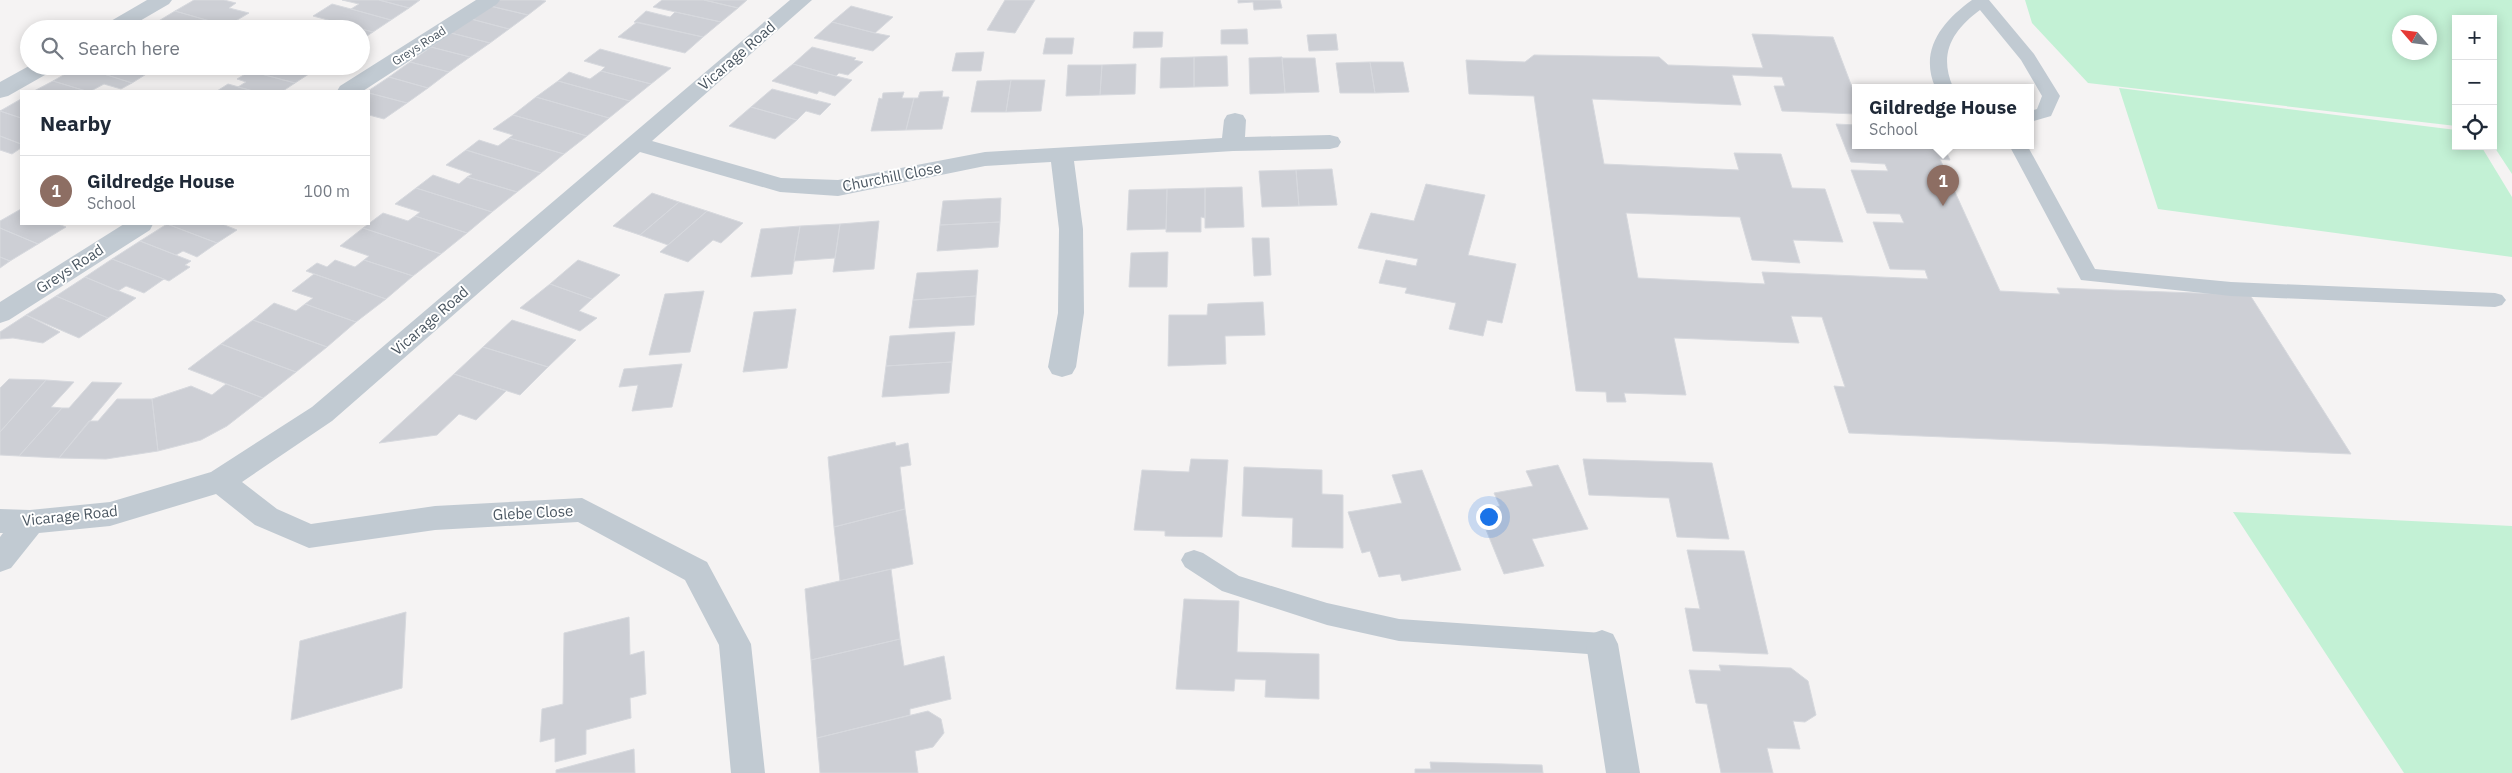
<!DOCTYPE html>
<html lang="en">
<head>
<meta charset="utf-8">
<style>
	:root { --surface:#fff; --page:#f2f2f3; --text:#1f2937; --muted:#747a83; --line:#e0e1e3; --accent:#1a73e8 }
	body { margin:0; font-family:"IBM Plex Sans",sans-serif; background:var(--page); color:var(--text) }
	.controls { position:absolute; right:15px; top:15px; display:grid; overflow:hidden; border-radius:0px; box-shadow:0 2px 12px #0003 }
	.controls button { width:45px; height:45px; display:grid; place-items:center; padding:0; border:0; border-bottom:1px solid var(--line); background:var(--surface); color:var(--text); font:25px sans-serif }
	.compass { position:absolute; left:2392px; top:15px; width:45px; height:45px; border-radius:50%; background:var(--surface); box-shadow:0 2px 12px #0003; rotate:298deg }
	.you { position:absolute; left:1488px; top:516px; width:18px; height:18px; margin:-12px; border:4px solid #fff; border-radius:50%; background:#1a73e8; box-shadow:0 0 0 8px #1a73e833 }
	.badge { display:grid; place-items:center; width:32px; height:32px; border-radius:50%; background:var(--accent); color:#fff; font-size:16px; font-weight:700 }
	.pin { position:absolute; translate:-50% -41px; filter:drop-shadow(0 1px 2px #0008) }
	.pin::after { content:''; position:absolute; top:26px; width:18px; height:15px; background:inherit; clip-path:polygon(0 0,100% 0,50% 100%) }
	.popup { position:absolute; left:1852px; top:84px; width:182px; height:65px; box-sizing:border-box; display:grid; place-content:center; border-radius:0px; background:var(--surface); filter:drop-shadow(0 1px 4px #0005); font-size:16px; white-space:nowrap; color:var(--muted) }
	.popup b { font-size:19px; color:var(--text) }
	.popup::after { content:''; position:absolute; left:50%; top:100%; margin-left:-10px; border:10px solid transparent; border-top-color:var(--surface) }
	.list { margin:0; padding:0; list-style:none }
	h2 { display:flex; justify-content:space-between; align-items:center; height:65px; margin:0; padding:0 20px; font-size:21px }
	h2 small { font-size:16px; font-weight:400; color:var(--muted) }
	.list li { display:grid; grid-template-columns:32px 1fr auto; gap:15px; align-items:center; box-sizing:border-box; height:70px; padding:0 20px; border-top:1px solid var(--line) }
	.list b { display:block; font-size:19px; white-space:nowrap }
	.list p { margin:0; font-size:16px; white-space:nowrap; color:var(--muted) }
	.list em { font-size:16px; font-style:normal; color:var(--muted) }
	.icon { flex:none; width:28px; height:28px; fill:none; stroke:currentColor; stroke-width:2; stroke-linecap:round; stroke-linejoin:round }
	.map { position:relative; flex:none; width:2512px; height:773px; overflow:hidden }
	.search { position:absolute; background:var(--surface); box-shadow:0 2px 12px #0003; left:20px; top:20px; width:350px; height:55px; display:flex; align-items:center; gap:12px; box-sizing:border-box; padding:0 18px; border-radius:28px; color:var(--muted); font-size:19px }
	.panel { position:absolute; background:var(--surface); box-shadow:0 2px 12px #0003; left:20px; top:90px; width:350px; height:135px; border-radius:0px }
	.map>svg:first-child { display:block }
	.green { fill:#c3f1d5; fill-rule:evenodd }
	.building { fill:#cdcfd5; stroke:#d7d9de }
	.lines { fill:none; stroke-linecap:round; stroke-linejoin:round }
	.service { fill:#c1cad2; fill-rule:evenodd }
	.minor { fill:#c1cad2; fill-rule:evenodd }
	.labels { text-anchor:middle; stroke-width:4; stroke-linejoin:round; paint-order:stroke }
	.far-street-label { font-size:12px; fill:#4a5661; stroke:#fff }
	.street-label { font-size:15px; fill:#4a5661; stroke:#fff }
</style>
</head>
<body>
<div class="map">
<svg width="2512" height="773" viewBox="0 0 2512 773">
	<rect width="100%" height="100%" fill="#f5f3f3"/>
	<path class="green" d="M2025,0H2512V174L2493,145V19H2456V126L2088,83L2032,23ZM2400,22H2430V52H2400Z
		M2119,88L2456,130V146H2481L2512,197V257L2158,209Z
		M2233,512L2512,526V773H2404Z"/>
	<path class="building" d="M194,0H224L236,3L229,8L249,13L227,26L175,11Z
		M342,0H379L409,8L391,20L351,9L359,4Z
		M379,0H420L409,8Z
		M498,0H541L546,1L528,15L490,6Z
		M662,0H704L738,8L721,22L653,7Z
		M704,0H747L738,8Z
		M1005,0H1035L1015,33L987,30Z
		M1238,0H1280L1282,8L1254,10L1253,2L1238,3Z
		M332,4L351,9L391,20L373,32L313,16Z
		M490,6L528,15L509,29L471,19Z
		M851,6L893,17L875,33L832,22Z
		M175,11L227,26L223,29L199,26L195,29H166L152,25Z
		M646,11L670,17L675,12L721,22L703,37L634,22Z
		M471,19L509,29L490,43L451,33Z
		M332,21L361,29H320Z
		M637,22L703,37L685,53L618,37Z
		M832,22L875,33L890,36L873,51L814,38Z
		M361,29L373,32L361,40Z
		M1247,29L1248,44H1221V30Z
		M1134,32H1163L1162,47L1133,48Z
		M451,33L490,43L470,57L431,47Z
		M1336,34L1338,50L1309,51L1307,35Z
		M1752,34L1833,37L1852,87H1860H1856V114L1782,111L1774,86H1785L1782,77L1732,75L1741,105L1592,99L1604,164L1739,170L1734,153L1781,154L1792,188L1825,189L1843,242L1793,240L1800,263L1752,260L1740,217L1626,213L1638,278L1765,284L1762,272L1928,279L1925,270L1890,269L1873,222L1904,223L1900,214L1867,213L1851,170L1888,171L1885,164L1851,162L1836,124L1856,125V145H1943L1950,160L1940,159L2000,291L2060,294L2057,288L2250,295L2351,454L1849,433L1834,386L1845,387L1822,317L1791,316L1799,343L1674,338L1686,395L1624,393L1626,402H1607L1606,392L1576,391L1534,96L1469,94L1466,60L1525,62L1534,55L1659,57L1668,65L1763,68Z
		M1046,38H1074L1072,54H1043Z
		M431,47L470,57L449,72L410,62Z
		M812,47L856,58L854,60L863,62L848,75L839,73L836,76L793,64Z
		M600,49L671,68L651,84L601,71L605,67L584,61Z
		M984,52L981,71H952L956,53Z
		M1227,56L1228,86L1194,87V57Z
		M1194,57V87L1160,88L1161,58Z
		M1282,57L1285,93L1250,94L1249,58Z
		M1282,58H1315L1319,92L1285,93Z
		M410,62L449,72L428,88L389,77Z
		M1370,62H1403L1409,92L1375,93Z
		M1370,62L1375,93H1340L1336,63Z
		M793,64L836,76L852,80L835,96L819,91L817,94L772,81Z
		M1136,64L1135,94L1100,95L1102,65Z
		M1068,65H1102L1100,95L1066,96Z
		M79,66H150L156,68L132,83Z
		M79,66L132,83L121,89L104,84L91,91H86L53,81Z
		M258,66H301L315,70L295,83L250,71Z
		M250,71L295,83L283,91H253L238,87L246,82L237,79Z
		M601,71L651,84L630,101L558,81L569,72L590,79Z
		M389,77L428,88L407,103L369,93L368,91Z
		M1011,80H1045L1041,111L1006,112Z
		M1011,80L1006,112H971L977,81Z
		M53,81L86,91H34Z
		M558,81L630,101L609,118L536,97Z
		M228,84L253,91H217Z
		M772,89L831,104L820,115L806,111L797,120L751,107Z
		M943,91L942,97H949L942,129L906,130L914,98H918L920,92Z
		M904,92L902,98H914L906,130L871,131L879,98L882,99L883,93Z
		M369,93L407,103L384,119L369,115Z
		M536,97L609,118L587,136L513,115Z
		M21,99V118L0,111Z
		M751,107L797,120L775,139L729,126Z
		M0,111L21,118V144L0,136Z
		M513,115L587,136L564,154L509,138L513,135L493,129Z
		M0,136L21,144V148L12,154L0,150Z
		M509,138L564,154L541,173L466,150L479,140L498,146Z
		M466,150L541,173L517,192L467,177L472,174L446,165Z
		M1332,169L1337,205L1299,206L1296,170Z
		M1296,170L1299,206L1262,207L1259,171Z
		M433,175L459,184L467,177L517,192L492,212L416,188Z
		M1426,184L1485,195L1468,255L1516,264L1502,323L1487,320L1483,336L1449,329L1456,303L1405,293L1407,288L1379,283L1386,260L1416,266L1418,259L1358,248L1371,213L1414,221Z
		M1242,187L1244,227L1205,228V188Z
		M416,188L492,212L467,233L415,216L420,212L395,204Z
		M1205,188V218L1201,217V232H1166L1167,189Z
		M1167,189L1166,229L1127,230L1129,190Z
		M652,193L679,202L640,235L613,226Z
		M1001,198L1000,222L940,225L943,201Z
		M679,202L707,211L668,245L640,235Z
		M21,209V224H58L66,227L38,244L0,228V221Z
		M707,211L743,223L721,243L713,240L688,262L660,252Z
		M383,213L408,221L415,216L467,233L441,254L363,228Z
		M879,221L874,269L833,272L840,224Z
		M1000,222L998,247L937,251L940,225Z
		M167,224H222L237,230L217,243Z
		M167,224L217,243L197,257L183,251L176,255L140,241Z
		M840,224L835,258L794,261L800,226Z
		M800,226L792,274L751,277L761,229Z
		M0,228L38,244L10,261L0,257Z
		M363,228L441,254L413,276L364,260L369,256L340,246Z
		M1252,238H1269L1271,275L1254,276Z
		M140,241L191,261L185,265L190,267L169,281L112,259Z
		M1168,252L1167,287H1129L1131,253Z
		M0,257L10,261L0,268Z
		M112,259L164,279L144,293L126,286L118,291L85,277Z
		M335,260L355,267L364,260L413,276L386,299L306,271L317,263L327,267Z
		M578,260L620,275L592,299L550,284Z
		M978,270L976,296L913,300L917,273Z
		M314,274L386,299L356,322L305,304L313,298L292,291Z
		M85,277L136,298L108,318L56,296Z
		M550,284L592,299L579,311L597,318L580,331L520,308Z
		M704,291L690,352L649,355L665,294Z
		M56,296L108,318L79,338L26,315Z
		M976,296L974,325L909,328L913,300Z
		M1263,302L1265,335L1225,336L1226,364L1168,366L1169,315H1207L1208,304Z
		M274,303L296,311L305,304L356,322L327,347L253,320Z
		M796,309L787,368L743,372L754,312Z
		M26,315L60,332L43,343L13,338L0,339V332Z
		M253,320L327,347L296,372L221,344Z
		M512,320L576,340L548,367L483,347Z
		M955,332L952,362L886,366L890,336Z
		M221,344L296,372L263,398L188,369Z
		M483,347L548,367L520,395L454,374Z
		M952,362L949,393L882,397L886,366Z
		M682,364L672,407L632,411L638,385L619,387L624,369Z
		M454,374L506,391L476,420L459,414L437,435L379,443Z
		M9,379L46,380L0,432V388Z
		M46,380L74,382L51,407L62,408L19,456L0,455V432Z
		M92,382L122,383L59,458L19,456L62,408H69Z
		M226,384L263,398L227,426L201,440L158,451L152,399L191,386L212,395Z
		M117,399H152L158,451L106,459L59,458L89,421H98Z
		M895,442L896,446L908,443L911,465L900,467L905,509L834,527L828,457Z
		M1191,459L1228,460L1222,537L1165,536V531L1134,530L1142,470L1189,472Z
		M1583,459L1712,463L1729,539L1677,537L1669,498L1589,495Z
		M1558,465L1588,529L1532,539L1544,566L1504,574L1478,510L1500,506L1494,493L1533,486L1526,471Z
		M1244,467L1322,470V494L1343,495V548L1292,547L1293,518L1242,516Z
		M1422,470L1461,570L1402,581L1400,574L1379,577L1370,551L1362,553L1348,512L1402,503L1392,475Z
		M905,509L913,564L840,581L834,527Z
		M1687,550L1744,551L1768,654L1693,651L1685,608L1700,609Z
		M891,569L900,639L811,660L805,589Z
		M1184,599L1239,601L1237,652L1319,654V699L1265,697L1266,680L1235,679L1234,691L1176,689Z
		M406,612L402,688L291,720L300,641Z
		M629,617L630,655L644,651L646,694L630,698L631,718L586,730V754L555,762V738L540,742L542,709L563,704L564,633Z
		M900,639L904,666L944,656L951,699L910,709V715L817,738L811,660Z
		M1719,665L1791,668L1808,681L1816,715L1805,722L1793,721L1800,749L1767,748L1773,773H1721L1707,704L1696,703L1689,670L1721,671Z
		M928,711L941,719L944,733L933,747L915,751L918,773H820L817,738Z
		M634,749L635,773H556V770Z
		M1430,762L1542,765L1543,773H1415V769H1431Z"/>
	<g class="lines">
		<path class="service" d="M1972,0H1989L2034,54L2060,96L2051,116L2030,122V111L2037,109L2042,96L2021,60L1980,10C1953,30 1938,53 1953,87H1935C1919,49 1943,21 1972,0Z
			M2009,145H2027L2095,269L2231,282L2495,293L2502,295L2506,300L2502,305L2495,307L2231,296L2081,280Z
			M1194,550L1203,553L1239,576L1327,603L1399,619L1602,633L1611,636L1615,644L1611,652L1602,655L1399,641L1327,625L1222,591L1185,567L1181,560L1185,553Z"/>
		<path class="minor" d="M147,0H172L169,4L126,29H101L104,25Z
			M476,0H500L497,4L363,91H337L340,86Z
			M790,0H812L652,141L781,178L838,180L985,152L1222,138L1224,120L1227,115L1235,113L1243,115L1246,120L1245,137L1330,135L1338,137L1341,142L1338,147L1330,149L1233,151L1074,161L1083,229L1084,313L1076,367L1072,374L1062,377L1052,374L1048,367L1058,313L1059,229L1051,162L985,166L838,196L780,192L640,152L332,421L242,482L277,509L311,524L435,506L582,498L707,562L751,644L765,773H731L719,645L685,580L578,522L435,530L309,548L255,525L216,494L110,526L39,533L11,568L0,572V537L3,533H0V509L30,510L110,502L211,472L312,407Z
			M29,66H55L52,71L8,96L0,98V82Z
			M124,224H153L150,230L9,320L0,323V302Z
			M1602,630L1613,634L1618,644L1640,773H1606L1586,644L1591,634Z"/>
	</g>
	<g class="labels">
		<g class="far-street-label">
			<text transform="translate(419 46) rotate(-33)" y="4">Greys Road</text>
		</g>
		<g class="street-label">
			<text transform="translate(737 56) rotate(-41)" y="5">Vicarage Road</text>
			<text transform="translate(892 177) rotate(-11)" y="5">Churchill Close</text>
			<text transform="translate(70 269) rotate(-33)" y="5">Greys Road</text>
			<text transform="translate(430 321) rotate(-41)" y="5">Vicarage Road</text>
			<text transform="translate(533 513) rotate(-3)" y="5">Glebe Close</text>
			<text transform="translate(70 516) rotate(-6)" y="5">Vicarage Road</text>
		</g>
	</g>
</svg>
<div class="controls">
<button>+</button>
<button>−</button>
<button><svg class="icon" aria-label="locate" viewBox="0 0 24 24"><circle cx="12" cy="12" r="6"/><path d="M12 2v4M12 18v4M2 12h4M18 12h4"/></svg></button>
</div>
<svg class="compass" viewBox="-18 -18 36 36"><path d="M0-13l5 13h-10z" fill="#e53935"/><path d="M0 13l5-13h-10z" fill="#747a83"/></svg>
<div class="you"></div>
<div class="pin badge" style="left:1943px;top:206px;background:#8d6e63">1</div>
<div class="popup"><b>Gildredge House</b>School</div>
<div class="search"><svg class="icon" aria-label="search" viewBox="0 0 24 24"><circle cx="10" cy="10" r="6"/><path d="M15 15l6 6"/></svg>Search here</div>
<section class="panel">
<h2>Nearby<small></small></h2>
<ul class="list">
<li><span class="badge" style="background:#8d6e63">1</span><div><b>Gildredge House</b><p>School</p></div><em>100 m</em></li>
</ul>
</section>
</div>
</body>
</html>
